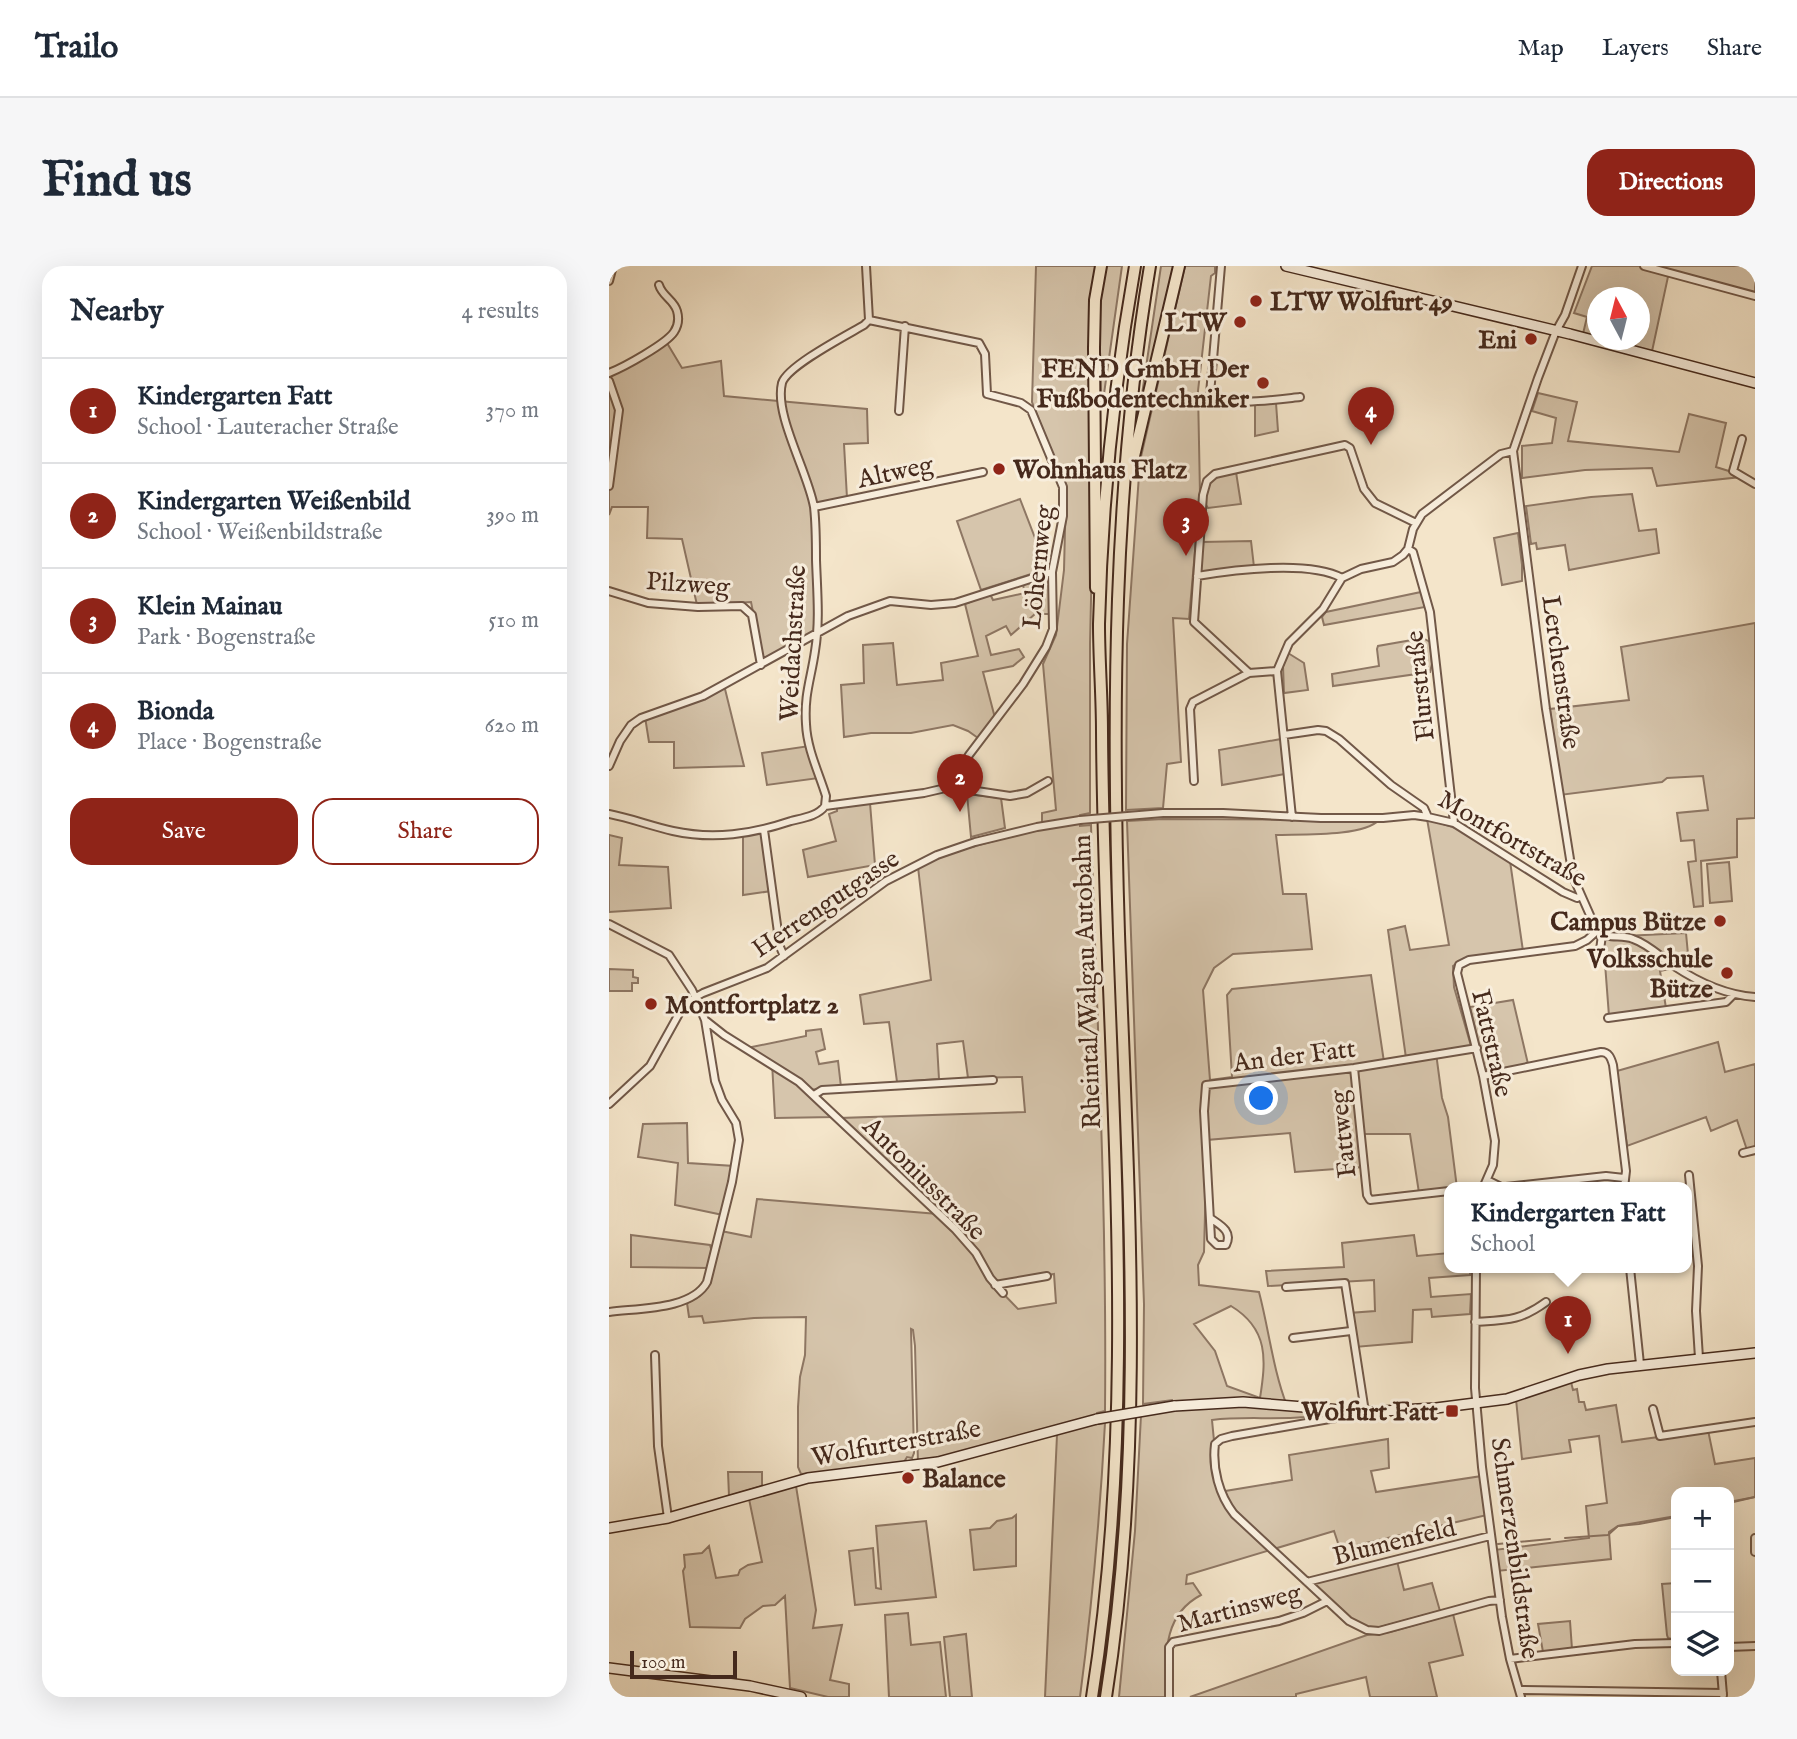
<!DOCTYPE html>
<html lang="en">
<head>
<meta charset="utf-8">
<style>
	:root { --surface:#fff; --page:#f6f6f7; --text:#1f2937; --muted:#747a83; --line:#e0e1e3; --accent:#8f2418 }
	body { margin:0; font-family:"IM FELL English",serif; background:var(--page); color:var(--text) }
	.controls { position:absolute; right:21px; bottom:21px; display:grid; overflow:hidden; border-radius:14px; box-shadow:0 7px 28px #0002 }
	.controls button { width:63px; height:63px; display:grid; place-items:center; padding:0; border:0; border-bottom:2px solid var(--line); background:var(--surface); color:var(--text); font:35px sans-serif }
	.compass { position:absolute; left:978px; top:21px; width:63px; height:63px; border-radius:50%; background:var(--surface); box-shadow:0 7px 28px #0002; rotate:353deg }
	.scale { position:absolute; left:21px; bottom:18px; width:107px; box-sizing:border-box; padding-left:7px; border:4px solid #45291c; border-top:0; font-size:19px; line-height:24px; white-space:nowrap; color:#45291c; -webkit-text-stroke:5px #f8eedd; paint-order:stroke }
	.you { position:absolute; left:653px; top:833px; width:24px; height:24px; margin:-18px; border:5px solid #fff; border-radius:50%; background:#1a73e8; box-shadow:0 0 0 10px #1a73e833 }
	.badge { display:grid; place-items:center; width:46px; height:46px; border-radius:50%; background:var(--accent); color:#fff; font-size:23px; font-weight:700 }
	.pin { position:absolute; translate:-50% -58px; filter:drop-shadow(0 2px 4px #0008) }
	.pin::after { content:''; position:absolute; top:37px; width:24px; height:21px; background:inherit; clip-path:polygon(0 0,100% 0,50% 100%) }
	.popup { position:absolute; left:835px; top:916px; width:248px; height:91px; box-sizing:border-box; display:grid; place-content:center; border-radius:14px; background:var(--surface); filter:drop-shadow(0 2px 5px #0005); font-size:23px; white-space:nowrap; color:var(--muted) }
	.popup b { font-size:26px; color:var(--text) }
	.popup::after { content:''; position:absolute; left:50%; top:100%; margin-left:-14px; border:14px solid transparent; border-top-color:var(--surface) }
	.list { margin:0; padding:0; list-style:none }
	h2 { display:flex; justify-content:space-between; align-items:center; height:91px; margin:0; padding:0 28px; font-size:30px }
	h2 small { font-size:23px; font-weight:400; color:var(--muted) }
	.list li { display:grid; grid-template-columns:46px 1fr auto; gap:21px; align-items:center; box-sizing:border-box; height:105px; padding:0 28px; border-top:2px solid var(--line) }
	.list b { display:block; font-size:26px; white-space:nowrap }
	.list p { margin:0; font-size:23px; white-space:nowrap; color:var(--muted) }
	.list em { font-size:23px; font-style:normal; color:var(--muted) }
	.actions { display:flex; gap:14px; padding:21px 28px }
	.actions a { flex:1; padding:16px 0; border:2px solid var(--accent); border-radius:21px; text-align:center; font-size:24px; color:var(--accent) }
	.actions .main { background:var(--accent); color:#fff }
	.icon { flex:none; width:38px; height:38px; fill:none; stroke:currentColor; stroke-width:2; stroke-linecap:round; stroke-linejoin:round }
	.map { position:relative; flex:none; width:1146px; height:1431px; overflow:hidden; border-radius:21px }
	header { display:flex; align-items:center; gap:42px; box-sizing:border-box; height:98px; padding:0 35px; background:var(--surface); border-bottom:2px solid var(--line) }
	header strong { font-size:33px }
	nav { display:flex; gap:38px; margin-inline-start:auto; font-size:24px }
	.intro { display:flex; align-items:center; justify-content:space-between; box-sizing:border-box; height:168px; padding:0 42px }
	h1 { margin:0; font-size:49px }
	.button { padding:18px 32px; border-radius:21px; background:var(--accent); color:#fff; font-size:24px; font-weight:700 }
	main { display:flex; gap:42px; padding:0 42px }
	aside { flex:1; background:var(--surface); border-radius:21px; box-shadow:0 7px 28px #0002 }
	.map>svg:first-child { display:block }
	.green { fill:#d6c5ac; stroke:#8e7764; stroke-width:2; fill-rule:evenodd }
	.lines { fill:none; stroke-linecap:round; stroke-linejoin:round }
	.stream { stroke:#8a7361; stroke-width:2 }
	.street-casing { stroke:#715848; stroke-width:10 }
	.secondary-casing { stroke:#45291c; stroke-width:12 }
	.highway-casing { stroke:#45291c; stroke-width:14 }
	.street { stroke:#f8eedd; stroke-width:6 }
	.secondary { stroke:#f8eedd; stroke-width:9 }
	.highway { stroke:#f4e5ca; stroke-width:10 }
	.street-bridge-casing { stroke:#715848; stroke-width:10; stroke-linecap:butt }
	.secondary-bridge-casing { stroke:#45291c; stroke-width:12; stroke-linecap:butt }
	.street-bridge { stroke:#f8eedd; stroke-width:6 }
	.secondary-bridge { stroke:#f8eedd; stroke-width:9 }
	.poi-dot { fill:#8f2418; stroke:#f8eedd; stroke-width:2.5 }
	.labels { text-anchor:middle; stroke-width:6; stroke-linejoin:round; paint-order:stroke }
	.poi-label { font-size:26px; font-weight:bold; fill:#45291c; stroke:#f8eedd; text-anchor:end }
	.street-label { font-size:26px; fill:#45291c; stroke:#f8eedd }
</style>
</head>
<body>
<header>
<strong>Trailo</strong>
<nav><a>Map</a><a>Layers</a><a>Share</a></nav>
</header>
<div class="intro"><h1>Find us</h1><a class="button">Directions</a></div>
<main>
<aside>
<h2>Nearby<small>4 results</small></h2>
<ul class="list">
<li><span class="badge">1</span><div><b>Kindergarten Fatt</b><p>School · Lauteracher Straße</p></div><em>370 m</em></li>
<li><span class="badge">2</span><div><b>Kindergarten Weißenbild</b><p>School · Weißenbildstraße</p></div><em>390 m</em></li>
<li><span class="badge">3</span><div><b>Klein Mainau</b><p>Park · Bogenstraße</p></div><em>510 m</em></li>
<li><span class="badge">4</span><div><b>Bionda</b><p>Place · Bogenstraße</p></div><em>620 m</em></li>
</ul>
<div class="actions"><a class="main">Save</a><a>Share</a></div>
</aside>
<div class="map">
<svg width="1146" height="1431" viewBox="0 0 1146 1431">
	<rect width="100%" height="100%" fill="#f4e5ca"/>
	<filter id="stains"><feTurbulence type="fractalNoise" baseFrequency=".00286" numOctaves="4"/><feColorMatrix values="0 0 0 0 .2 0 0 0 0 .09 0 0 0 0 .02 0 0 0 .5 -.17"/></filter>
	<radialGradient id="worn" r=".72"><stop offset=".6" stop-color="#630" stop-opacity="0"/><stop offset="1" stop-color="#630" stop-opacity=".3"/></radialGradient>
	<path class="green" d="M427,0H489L483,31L482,68L485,202L481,378V547L471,549V560L482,559C488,754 498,949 496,1145L488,1147V1158L496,1157C491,1249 483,1340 471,1431H436L448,1169L388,1179L309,1198L306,1080L304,1064L302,1063L305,1187L303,1192L298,1191L295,1196L263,1200V1202L192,1208L189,1201V1141L191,1111L196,1089L197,1051L145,1052L95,1057L93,1050L80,1051L78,1037L91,1030L100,1018L112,965L142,971L148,933L329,948L355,974L381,1014L409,1043L447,1037L445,1008L386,1018L369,988L346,960L247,872L231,852L416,846L413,811L359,812L354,775L328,778L330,813L288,816L280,756L255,758L251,729L322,714L309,601L344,586L433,562V547L447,544L434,398L447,369L455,304L457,223L423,136Z
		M496,0H513L494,135L492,134L490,35Z
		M552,0H565L535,136L532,135Z
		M576,0H606V7L602,10L589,125L591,228L580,353L564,352L572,496L558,498L554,542L517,544L518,378L531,195Z
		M983,0H1146V30L1060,6L1042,90L973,72L978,51L965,47ZM988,32H1030V74H988Z
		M58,77L73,102L112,95L115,130L258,143L259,177L235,178L238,232L203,241L207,366L154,396L142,336L88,339L73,273L38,272L39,241H3L0,249V108Z
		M929,127L968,136L959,175L1070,186L1080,148L1117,157L1107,201L1123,206L1132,211L1048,220L1043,202L976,204L913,212V180L943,177L947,152L923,145Z
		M646,137H667L669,165L646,170Z
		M627,206L632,238L599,242L595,236C600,212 603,211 627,206Z
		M1023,228L1030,265L1047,263L1050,287L960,304L956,279L928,283L927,277L922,278L917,240L982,231Z
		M411,233L438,303L372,324L348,255Z
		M909,267L913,299V315L893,319L885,272Z
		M642,275L645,301L590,306L593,276Z
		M439,310L441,311L442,348H426L402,369L397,360L377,370L382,389L410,383L415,391L404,400L374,406L386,452L369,472L359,465L344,459L302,467H262L235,471L232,419L255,417L254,379L284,377L288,419L334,414L332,397L369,390L356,338L381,328L384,334L416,327L414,319Z
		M812,326L816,341L715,359L713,351L717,346Z
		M1146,357V552L1128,553V591L1092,595L1094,640L1085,641L1079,596L1087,595L1085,574L1072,575L1068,547L1099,544L1094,510L1058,512L1053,516L951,529L941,443L1020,434L1012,381Z
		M814,372L821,376L823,398L821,406L724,420L723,408L770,400L768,383L769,380Z
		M679,387L695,397L699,424L675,427L674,400Z
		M115,419L135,500L65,502V476H40L36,451Z
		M672,473L676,508L613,519L610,484Z
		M200,480L210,512L158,519L153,487Z
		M358,528L392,532L396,562L362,571Z
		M261,537L266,599L199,611L194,584L227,575L220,548L228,545V542Z
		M554,553L770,554C754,571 691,568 667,569L674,628H697L703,683L624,688L605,702L594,724L601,814L623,811L618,729L623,723L762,709L775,796L797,792L779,664L796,660L801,684L840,679L818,553L850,563L901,595L914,685L856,692L844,700L845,721L862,780L827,787L833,832L839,851L848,922L810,927L801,868H751L754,901L686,906L681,867L598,874L595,986L589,999L590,1019L650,1026C660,1064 664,1104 678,1140L698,1142L696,1151C665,1154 634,1150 603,1154L610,1226L683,1214L680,1189L779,1173L780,1202L762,1205L767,1226L873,1210L878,1249L731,1283L725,1265L578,1309L577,1318L584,1317L592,1329C552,1350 557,1392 557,1431H510L526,1265L532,1149L565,1144L563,1134L534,1138L535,1038L518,555ZM622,1040C660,1063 657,1094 651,1132L618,1120L606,1085L585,1058Z
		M155,565L163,625L134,629V569Z
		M0,569L13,572L10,599L59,601L62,642L0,646Z
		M1120,596L1123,635L1101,637L1098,598Z
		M1077,667L1080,699L1051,705L1057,742L1000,750L994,671Z
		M0,703L24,704V711L29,712V717H23V725H0Z
		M904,734L919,798L880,806L875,801L861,741Z
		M212,763L216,783L207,786L210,798L229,795L232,821L199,824L225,851L166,852L163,796L138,782L197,770V765Z
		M1109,776L1116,806L1146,798V886L1138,884L1128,854L1102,865L1097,851L1018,880L1008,805Z
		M78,857L79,897L125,900L114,949L66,939L69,897L29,891L34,858Z
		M22,969L101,979L103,986L100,1002L22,1001Z
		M805,969L808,990L840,987V1002H861V1009L820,1012L822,1031L862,1028L861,1048L823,1051L822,1043L804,1044L803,1076L746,1081L740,1047L766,1045L765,1014L659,1020L657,1005L735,1001L733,977Z
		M962,1116L964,1124L968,1123L970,1136H975L977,1144L1007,1139L1013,1176L1099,1164L1106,1198L1146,1192V1231L1120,1236V1226H1067V1250L1009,1260L1000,1266L1002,1293L888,1305L885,1284L980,1272L977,1240L998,1237L990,1170L960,1174L962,1186L913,1193L907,1133Z
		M119,1206H153V1220L120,1230Z
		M187,1220L207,1344L204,1362L233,1359L221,1414L240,1418V1431H219L181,1422L176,1330L166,1339L154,1340L136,1353L131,1362L81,1361L74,1305L76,1301L75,1289L93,1287L100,1280L107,1312L129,1309L131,1304L139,1299L153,1296L140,1233Z
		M407,1249V1300L365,1304L361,1264L381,1262L388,1255L403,1252Z
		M317,1255L327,1331L246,1339L240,1285L264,1282L267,1322L272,1323L267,1260Z
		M788,1295L795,1324L823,1317L831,1345L764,1363L745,1357L700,1317Z
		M1067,1317V1374L1059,1372L1058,1369L1053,1318Z
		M299,1347L302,1379L331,1376L337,1431H280L276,1349Z
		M844,1348L854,1389L820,1397L828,1431H761L757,1411L687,1428V1431H581L758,1369L781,1366Z
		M961,1355L963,1383L934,1386L929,1358Z
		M357,1368L363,1431H341L335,1371Z"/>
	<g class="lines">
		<path class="stream" d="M1120,1237L1146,1231
			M956,1272L999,1269L1009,1260L1030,1258L1067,1251
			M889,1278L941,1273"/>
		<g class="street-casing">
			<path id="street" d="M257,0L260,54
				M612,0L601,128C614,142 672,133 691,131
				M973,0L956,49L947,65L929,112L904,185L937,443L961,593L965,613L988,665C999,674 1012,668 1024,673C1039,678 1052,691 1065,700C1089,716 1117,729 1146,731
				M1035,0L1146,30
				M0,15L4,0
				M260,54L370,77L376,88L378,128L412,137L422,144L454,221V250L443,306L444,363L437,381L414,418L360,489L341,521
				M0,107C15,101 57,78 65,66C69,60 70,52 68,45C65,34 53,30 50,19
				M0,115L10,144L0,220
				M290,145L296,60
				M1133,173L1124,205L1146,218
				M205,241L374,206
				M799,283L804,286L821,346L845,557
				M588,310C624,304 700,294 733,312
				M0,325L39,337L89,341L133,340L143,349L152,399
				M668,405L640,407L585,356L594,229L598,215L606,208L736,179L741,182L755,223L766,237L807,257
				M675,469L709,464L717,465L730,473L782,519L815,542L819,551
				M0,500L11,475L22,459L32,452L94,430L239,350L281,335L322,339L346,337L443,306
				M585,515L581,443L584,436L640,407
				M216,540L217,530C210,507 198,483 197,458C195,428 202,413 206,385C211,355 208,324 207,294C207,277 207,258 205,241C199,206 165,149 173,117C178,100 238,69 255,59L260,54
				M554,547H614L712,552H774L805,549L819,551L845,557L954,626L968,632L972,630
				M0,548C21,552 42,560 64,565C105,574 143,568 182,555C194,552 209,550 216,540L315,527L341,521L401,530L418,527L439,515
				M683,551L668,405L680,377L714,343L733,312L752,303L784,296L794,289L799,283L804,263L813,248L892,188L904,185
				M155,564L171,681L175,690
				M0,658L60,689L83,724L96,754L115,769L190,816L346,963L367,987L381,1012L394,1027
				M991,684L993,669
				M999,752L1117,736L1124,729
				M745,802L758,929L761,934L840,925
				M874,810L992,786C1000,786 1002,792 1004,799L1017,905L1015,922
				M205,829L213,824L384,814
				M0,838L41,800L76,737L94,727L158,702L277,615L328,589L366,576L428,561L471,554
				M1134,887L1146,884
				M1080,909L1089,1000L1087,1045L1090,1092
				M878,914L892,921H897L997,910L1015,912
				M874,922L884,899L886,875L874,810L848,707L850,699L860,694L966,680L978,674L988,665
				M601,952C611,959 624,965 617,979H608L602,973L595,845L597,819L745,802L868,782
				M867,1002L866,1122L873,1201L893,1351L901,1393L912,1431
				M1021,1002L1031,1098
				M386,1019L438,1010
				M677,1021L736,1017L756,1146
				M0,1046C29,1042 83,1044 98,1016L123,916L130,874L127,857L113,834L106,815L96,754
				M866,1056C898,1054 911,1055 937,1036
				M684,1072L742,1065
				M46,1089L49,1180L59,1252
				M1044,1143L1051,1170L1146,1156
				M737,1144L732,1151L623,1170L612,1173L606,1178C603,1202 610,1229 625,1248L740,1355L758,1364L770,1365L880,1335L891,1334
				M1146,1272V1286
				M698,1316L881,1270
				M1120,1381L1146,1380
				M901,1393L1026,1378L1067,1377
				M1112,1405L1114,1429
				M910,1424L1114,1427
				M560,1431V1381L564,1376L670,1355L694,1347L718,1335"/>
		</g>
		<g class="secondary-casing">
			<path id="secondary" d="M677,0L961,68L1146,117
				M565,1140L634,1136L756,1146L827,1142L898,1133L970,1109L999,1103L1146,1087
				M0,1262L59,1252L199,1212L329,1196L488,1153
				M0,1402L141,1420L192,1431"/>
		</g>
		<g class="highway-casing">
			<path id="highway" d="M521,207L570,0
				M487,322L485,82L486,34L492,0
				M483,1431C534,1112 495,787 493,466C493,430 490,394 490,358C493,238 505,118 526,0
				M497,1431C537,1179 519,922 510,668C503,446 504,220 541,0"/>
		</g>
		<use href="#street" class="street"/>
		<use href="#secondary" class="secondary"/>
		<use href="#highway" class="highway"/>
		<g class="street-bridge-casing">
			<path id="street-bridge" d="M471,554L554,547"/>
		</g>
		<g class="secondary-bridge-casing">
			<path id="secondary-bridge" d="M488,1153L565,1140"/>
		</g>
		<use href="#street-bridge" class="street-bridge"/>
		<use href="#secondary-bridge" class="secondary-bridge"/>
	</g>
	<g class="poi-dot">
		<circle cx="647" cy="35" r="7"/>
		<circle cx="631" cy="56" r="7"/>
		<circle cx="922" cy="73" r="7"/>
		<circle cx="654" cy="117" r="7"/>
		<circle cx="390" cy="203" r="7"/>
		<circle cx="1111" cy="655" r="7"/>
		<circle cx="1118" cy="707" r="7"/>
		<circle cx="42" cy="738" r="7"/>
		<rect x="836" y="1138" width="14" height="14" rx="3.5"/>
		<circle cx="299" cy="1212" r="7"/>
	</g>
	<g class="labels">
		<g class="poi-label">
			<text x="661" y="44" text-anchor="start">LTW Wolfurt 49</text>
			<text x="617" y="65">LTW</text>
			<text x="908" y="82">Eni</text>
			<text x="640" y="111">FEND GmbH Der<tspan x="640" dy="30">Fußbodentechniker</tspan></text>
			<text x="404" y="212" text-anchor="start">Wohnhaus Flatz</text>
			<text x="1097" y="664">Campus Bütze</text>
			<text x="1104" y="701">Volksschule<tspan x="1104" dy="30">Bütze</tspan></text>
			<text x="56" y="747" text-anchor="start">Montfortplatz 2</text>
			<text x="829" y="1154">Wolfurt Fatt</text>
			<text x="313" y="1221" text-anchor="start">Balance</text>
		</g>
		<g class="street-label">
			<text transform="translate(286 205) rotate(-12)" y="9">Altweg</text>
			<text transform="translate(428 301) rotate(-84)" y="9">Löhernweg</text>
			<text transform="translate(79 317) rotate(4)" y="9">Pilzweg</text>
			<text transform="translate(183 377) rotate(-87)" y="9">Weidachstraße</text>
			<text transform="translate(953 406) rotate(82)" y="9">Lerchenstraße</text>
			<text transform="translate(810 420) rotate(-96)" y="9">Flurstraße</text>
			<text transform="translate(904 572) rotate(30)" y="9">Montfortstraße</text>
			<text transform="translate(216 637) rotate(-34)" y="9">Herrengutgasse</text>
			<text transform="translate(477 716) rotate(-92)" y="9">Rheintal/Walgau Autobahn</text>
			<text transform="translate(884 777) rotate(77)" y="9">Fattstraße</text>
			<text transform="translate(685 789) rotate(-7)" y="9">An der Fatt</text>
			<text transform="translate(733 868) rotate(-96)" y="9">Fattweg</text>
			<text transform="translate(316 912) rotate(45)" y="9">Antoniusstraße</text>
			<text transform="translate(287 1176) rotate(-10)" y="9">Wolfurterstraße</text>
			<text transform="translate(785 1275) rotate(-14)" y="9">Blumenfeld</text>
			<text transform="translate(907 1282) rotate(82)" y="9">Schmerzenbildstraße</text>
			<text transform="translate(630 1341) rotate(-15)" y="9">Martinsweg</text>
		</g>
	</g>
	<rect width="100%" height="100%" filter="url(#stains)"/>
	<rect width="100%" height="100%" fill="url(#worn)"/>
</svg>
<div class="controls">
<button>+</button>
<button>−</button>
<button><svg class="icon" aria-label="layers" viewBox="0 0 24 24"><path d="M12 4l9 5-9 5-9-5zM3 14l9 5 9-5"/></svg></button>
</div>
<svg class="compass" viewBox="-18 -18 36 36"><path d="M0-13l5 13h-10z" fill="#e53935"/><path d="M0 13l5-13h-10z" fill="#747a83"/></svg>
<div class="scale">100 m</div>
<div class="you"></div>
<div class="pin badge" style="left:959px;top:1088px">1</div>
<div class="popup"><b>Kindergarten Fatt</b>School</div>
<div class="pin badge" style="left:351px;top:546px">2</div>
<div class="pin badge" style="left:577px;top:290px">3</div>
<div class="pin badge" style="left:762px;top:179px">4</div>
</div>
</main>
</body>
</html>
